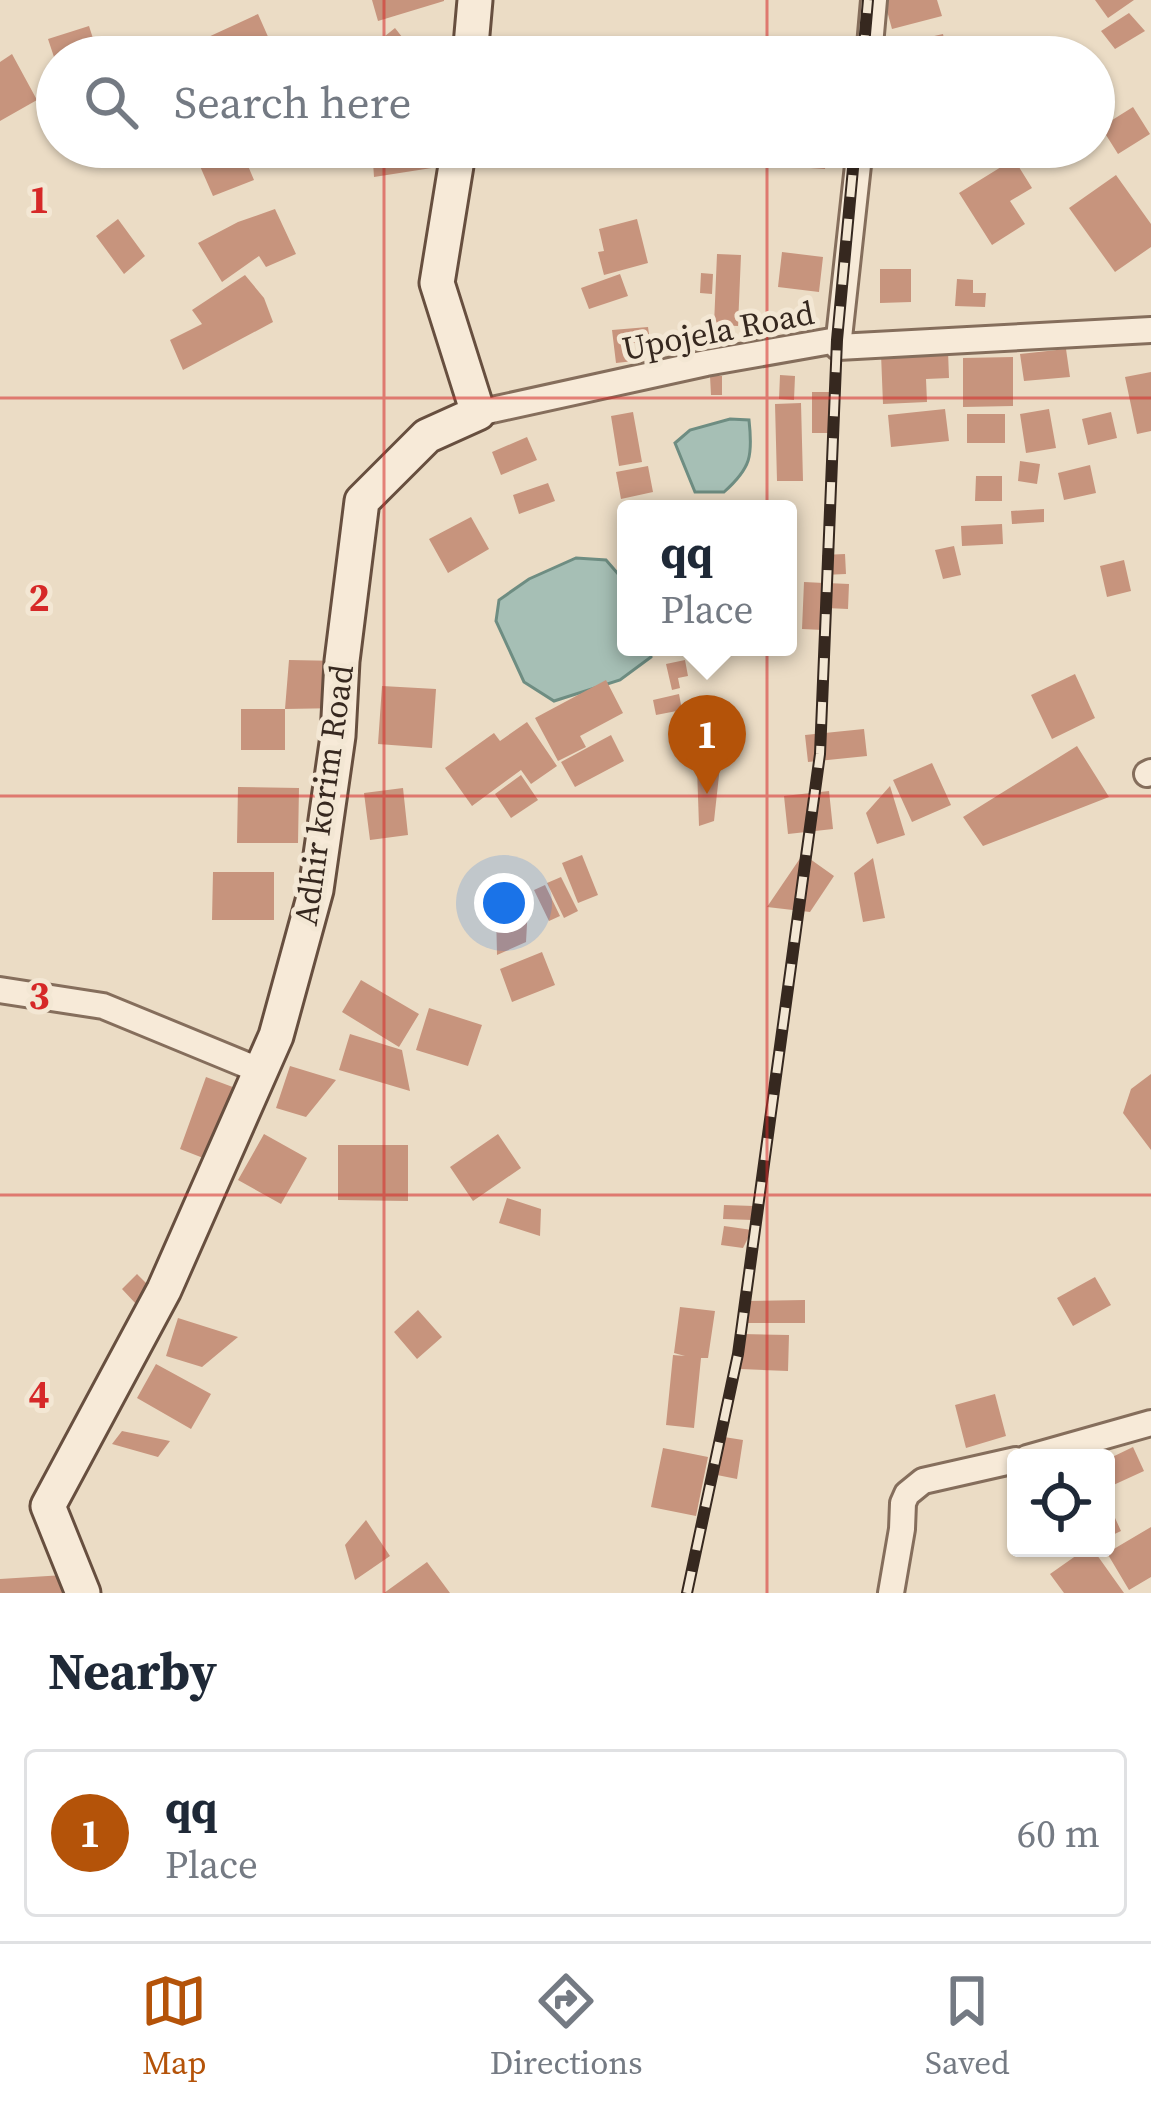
<!DOCTYPE html>
<html lang="en">
<head>
<meta charset="utf-8">
<style>
	:root { --surface:#fff; --page:#f2f2f3; --text:#1f2937; --muted:#747a83; --line:#e0e1e3; --accent:#b45309 }
	body { margin:0; font-family:"Source Serif 4",serif; background:var(--page); color:var(--text) }
	.controls { position:absolute; right:36px; bottom:36px; display:grid; overflow:hidden; border-radius:12px; box-shadow:0 3px 9px #0004 }
	.controls button { width:108px; height:108px; display:grid; place-items:center; padding:0; border:0; border-bottom:3px solid var(--line); background:var(--surface); color:var(--text); font:60px sans-serif }
	.you { position:absolute; left:504px; top:903px; width:42px; height:42px; margin:-30px; border:9px solid #fff; border-radius:50%; background:#1a73e8; box-shadow:0 0 0 18px #1a73e833 }
	.badge { display:grid; place-items:center; width:78px; height:78px; border-radius:50%; background:var(--accent); color:#fff; font-size:39px; font-weight:700 }
	.pin { position:absolute; translate:-50% -99px; filter:drop-shadow(0 3px 6px #0008) }
	.pin::after { content:''; position:absolute; top:63px; width:42px; height:36px; background:inherit; clip-path:polygon(0 0,100% 0,50% 100%) }
	.popup { position:absolute; left:617px; top:500px; width:180px; height:156px; box-sizing:border-box; display:grid; place-content:center; border-radius:12px; background:var(--surface); filter:drop-shadow(0 3px 9px #0005); font-size:39px; white-space:nowrap; color:var(--muted) }
	.popup b { font-size:45px; color:var(--text) }
	.popup::after { content:''; position:absolute; left:50%; top:100%; margin-left:-24px; border:24px solid transparent; border-top-color:var(--surface) }
	.list { margin:0; padding:0; list-style:none }
	h2 { display:flex; justify-content:space-between; align-items:center; height:156px; margin:0; padding:0 48px; font-size:51px }
	h2 small { font-size:39px; font-weight:400; color:var(--muted) }
	.list li { display:grid; grid-template-columns:78px 1fr auto; gap:36px; align-items:center; box-sizing:border-box; height:168px; margin:0 24px 24px; padding:0 24px; border:3px solid var(--line); border-radius:12px }
	.list b { display:block; font-size:45px; white-space:nowrap }
	.list p { margin:0; font-size:39px; white-space:nowrap; color:var(--muted) }
	.list em { font-size:39px; font-style:normal; color:var(--muted) }
	.icon { flex:none; width:66px; height:66px; fill:none; stroke:currentColor; stroke-width:2; stroke-linecap:round; stroke-linejoin:round }
	.map { position:relative; flex:none; width:1151px; height:1593px; overflow:hidden }
	.search { position:absolute; background:var(--surface); box-shadow:0 3px 9px #0004; left:36px; right:36px; top:36px; height:132px; display:flex; align-items:center; gap:30px; box-sizing:border-box; padding:0 42px; border-radius:66px; color:var(--muted); font-size:45px }
	.sheet { height:348px; background:var(--surface) }
	nav { display:flex; justify-content:space-around; align-items:center; box-sizing:border-box; height:168px; border-top:3px solid var(--line); background:var(--surface); font-size:33px; color:var(--muted) }
	nav a { display:grid; justify-items:center; gap:6px }
	nav .on { color:var(--accent) }
	.map>svg:first-child { display:block }
	.water { fill:#a6bfb5; stroke:#6e8d82; stroke-width:3 }
	.building { fill:#c7947d }
	.lines { fill:none; stroke-linecap:round; stroke-linejoin:round }
	.street-casing { stroke:#856e5c; stroke-width:30 }
	.secondary-casing { stroke:#674f3f; stroke-width:39 }
	.street { stroke:#f7ead8; stroke-width:24 }
	.secondary { stroke:#f7ead8; stroke-width:33 }
	.rail-casing { stroke:#36281f; stroke-width:12 }
	.rail { stroke:#f3e7d4; stroke-width:8; stroke-dasharray:22; stroke-linecap:butt }
	.grid { fill:none; stroke:#d62828; stroke-width:3; stroke-opacity:0.55 }
	.labels { text-anchor:middle; stroke-width:10; stroke-linejoin:round; paint-order:stroke }
	.street-label { font-size:33px; fill:#36281f; stroke:#f3e7d4 }
	.grid-label { font-size:39px; text-anchor:middle; font-weight:bold; fill:#d62828; stroke:#f3e7d4; stroke-width:10; stroke-linejoin:round; paint-order:stroke }
</style>
</head>
<body>
<div class="map">
<svg width="1151" height="1593" viewBox="0 0 1151 1593">
	<rect width="100%" height="100%" fill="#ebdcc5"/>
	<path class="water" d="M730,419L749,420C753,456 751,468 724,492H695L675,443L690,430Z
		M576,558L606,560L626,583V647H650L651,657L620,680L554,701L524,682L496,621L499,600L529,579Z"/>
	<path class="building" d="M372,0H444V1L378,21Z
		M884,0H937L942,16L892,29Z
		M1095,0H1134L1108,18Z
		M1129,13L1145,31L1115,49L1101,31Z
		M258,14L277,57H183L180,50Z
		M89,26L99,57H54L48,39Z
		M395,28L413,51L405,57H359Z
		M943,34L948,57H888L886,47Z
		M164,38L177,57H131Z
		M12,54L37,100L0,121V62Z
		M1133,107L1150,134L1118,154L1101,127Z
		M216,147H240L254,180L213,196L196,157Z
		M372,147H440L438,167L374,177Z
		M797,147H827L825,169L795,167Z
		M918,147H956V148L922,158Z
		M1014,159L1032,188L1010,201L1025,224L992,245L959,193Z
		M1116,175L1151,224V247L1115,272L1069,208Z
		M275,209L296,254L266,267L259,256L222,282L198,243L238,222Z
		M118,219L145,256L124,274L96,236Z
		M637,219L648,263L604,275L598,252L604,251L599,229Z
		M782,252L823,257L819,292L778,287Z
		M717,254L741,255L738,326L714,325Z
		M880,269H911V302L880,303Z
		M701,273L713,274L712,294L700,293Z
		M620,274L628,296L589,309L581,288Z
		M245,275L264,298L273,322L183,370L170,340L202,324L192,310Z
		M957,279L973,280V293H986L985,307L955,306Z
		M648,327L650,341L632,343L634,361L616,363L612,330Z
		M1066,349L1070,377L1024,381L1020,354Z
		M948,351L949,378L926,379L927,402L883,404L881,354Z
		M1013,357V406L963,407V358Z
		M1151,372V431L1137,434L1125,377Z
		M780,375L795,376L794,400L779,399Z
		M710,376H722V395H711Z
		M812,392H839L838,433H812Z
		M801,403L803,481H777L775,404Z
		M945,409L949,441L891,447L888,415Z
		M1049,409L1056,448L1026,453L1020,414Z
		M633,412L642,462L619,466L611,416Z
		M1111,412L1117,438L1088,445L1082,419Z
		M967,414H1005V443H967Z
		M527,437L537,460L501,475L492,452Z
		M1020,461L1040,464L1037,484L1018,481Z
		M1090,465L1096,493L1064,500L1058,473Z
		M648,466L653,492L621,499L616,472Z
		M976,476H1002V501H975Z
		M548,483L555,501L519,514L513,495Z
		M1044,509V522L1012,524L1011,511Z
		M471,517L489,549L448,573L429,539Z
		M1002,524L1003,544L962,546L961,526Z
		M954,546L961,575L943,579L935,550Z
		M845,554L846,574L823,575L822,555Z
		M1124,560L1131,591L1107,597L1100,566Z
		M804,582L824,583L823,630L802,629Z
		M827,583L849,584L848,609L826,608Z
		M289,660L342,661L341,708L285,709V750H241V709H285Z
		M685,660L688,676L678,678L680,688L672,690L666,664Z
		M1075,674L1095,718L1052,739L1031,695Z
		M606,680L623,713L580,736L586,747L558,761L535,718Z
		M382,686L436,689L432,748L378,744Z
		M679,694L682,710L656,715L653,700Z
		M527,722L557,766L531,784L521,770L472,806L445,768L494,733L500,741Z
		M864,729L867,756L808,762L805,735Z
		M611,735L624,761L575,787L561,762Z
		M1077,746L1109,797L983,846L963,817Z
		M932,763L951,805L912,822L893,780Z
		M720,766L714,821L699,826L697,767Z
		M521,775L538,800L511,818L495,794Z
		M890,786L905,835L877,844L866,813Z
		M238,787L299,788L298,843H237Z
		M403,788L408,835L370,840L364,793Z
		M829,791L833,829L788,834L784,796Z
		M803,854L834,876L810,912L767,907Z
		M582,855L598,895L578,903L562,863Z
		M873,858L885,918L863,922L854,873Z
		M213,872H274V920H212Z
		M561,877L578,911L564,918L547,883Z
		M545,885L560,916L549,921L534,890Z
		M529,888L526,942L497,955L496,911Z
		M542,952L555,985L512,1002L500,969Z
		M361,980L419,1014L399,1047L342,1012Z
		M429,1008L482,1025L468,1066L416,1050Z
		M350,1034L402,1050L410,1091L339,1070Z
		M290,1066L336,1080L306,1117L276,1108Z
		M1151,1074V1150L1123,1113L1131,1089Z
		M206,1077L238,1089L211,1161L180,1149Z
		M264,1134L307,1158L281,1204L238,1180Z
		M498,1134L521,1168L473,1201L450,1167Z
		M338,1145H408V1201L338,1200Z
		M507,1198L541,1209L540,1236L499,1223Z
		M724,1205L754,1206L753,1220L723,1219Z
		M724,1226L752,1230L743,1248L721,1245Z
		M137,1274L152,1289L136,1304L122,1289Z
		M1095,1277L1111,1305L1073,1326L1057,1298Z
		M805,1300V1323H747V1301Z
		M680,1307L715,1311L708,1358H701L694,1428L666,1425L673,1355L685,1356L674,1353Z
		M418,1310L442,1337L417,1359L394,1332Z
		M178,1318L238,1337L202,1367L166,1356Z
		M742,1334L789,1335L788,1371L741,1369Z
		M156,1364L211,1394L191,1429L137,1398Z
		M995,1394L1006,1436L966,1448L955,1405Z
		M122,1431L170,1441L158,1457L112,1444Z
		M724,1437L743,1440L737,1479L717,1475Z
		M1133,1447L1144,1471L1109,1487L1106,1481V1460Z
		M663,1448L708,1457L696,1516L651,1507Z
		M1110,1507L1121,1531L1106,1538V1509Z
		M366,1520L390,1556L355,1580L345,1545Z
		M1151,1527V1577L1129,1590L1107,1553Z
		M1087,1548H1092L1124,1593H1064L1050,1574Z
		M427,1562L450,1593H384Z
		M64,1575L73,1593H0V1579Z"/>
	<g class="lines">
		<g class="street-casing">
			<path id="street" d="M869,57L874,0
				M838,347L860,147
				M478,413L706,363L837,340L838,347L1151,330
				M1147,774L1151,772
				M0,990L103,1006L261,1071
				M1027,1458L1151,1423
				M891,1593L902,1529L903,1503L907,1494L923,1481L1016,1460"/>
		</g>
		<g class="secondary-casing">
			<path id="secondary" d="M470,57L475,0
				M83,1593L48,1506L164,1290L276,1036L316,890L338,736L342,661L362,501L427,436L478,413L437,283L459,147"/>
		</g>
		<use href="#street" class="street"/>
		<use href="#secondary" class="secondary"/>
		<g class="rail-casing">
			<path id="rail" d="M863,57L868,0
				M687,1593L738,1354L820,754L837,340L855,147"/>
		</g>
		<use href="#rail" class="rail"/>
	</g>
	<path class="grid" d="M384,0V57M767,0V57M384,147V1593M767,147V1593M0,398H1151M0,796H1151M0,1195H1151"/>
	<g class="labels">
		<g class="street-label">
			<text transform="translate(718 330) rotate(-11)" y="12">Upojela Road</text>
			<text transform="translate(323 795) rotate(-82)" y="12">Adhir korim Road</text>
		</g>
	</g>
	<g class="grid-label">
		<text x="39" y="213">1</text>
		<text x="39" y="611">2</text>
		<text x="39" y="1009">3</text>
		<text x="39" y="1408">4</text>
	</g>
</svg>
<div class="controls">
<button><svg class="icon" aria-label="locate" viewBox="0 0 24 24"><circle cx="12" cy="12" r="6"/><path d="M12 2v4M12 18v4M2 12h4M18 12h4"/></svg></button>
</div>
<div class="you"></div>
<div class="pin badge" style="left:707px;top:794px">1</div>
<div class="popup"><b>qq</b>Place</div>
<div class="search"><svg class="icon" aria-label="search" viewBox="0 0 24 24"><circle cx="10" cy="10" r="6"/><path d="M15 15l6 6"/></svg>Search here</div>
</div>
<section class="sheet">
<h2>Nearby<small></small></h2>
<ul class="list">
<li><span class="badge">1</span><div><b>qq</b><p>Place</p></div><em>60 m</em></li>
</ul>
</section>
<nav>
<a class="on"><svg class="icon" aria-label="map" viewBox="0 0 24 24"><path d="M3 6l6-2 6 2 6-2v14l-6 2-6-2-6 2zM9 4v14M15 6v14"/></svg>Map</a>
<a><svg class="icon" aria-label="directions" viewBox="0 0 24 24"><path d="M12 3l9 9-9 9-9-9zM9 14v-3h6M13 9l2 2-2 2"/></svg>Directions</a>
<a><svg class="icon" aria-label="saved" viewBox="0 0 24 24"><path d="M7 4h10v16l-5-4-5 4z"/></svg>Saved</a>
</nav>
</body>
</html>
